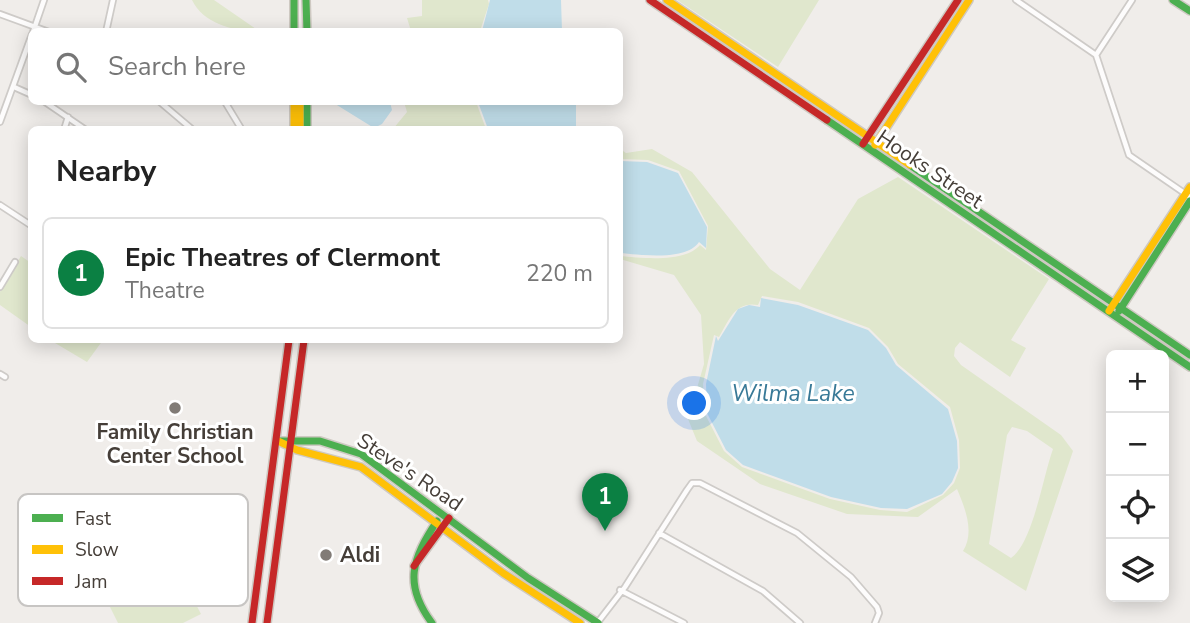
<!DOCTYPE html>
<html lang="en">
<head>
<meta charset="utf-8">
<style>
	:root { --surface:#fff; --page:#f6f6f6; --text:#222; --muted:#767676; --line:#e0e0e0; --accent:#0b8043 }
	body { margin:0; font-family:"Nunito Sans",sans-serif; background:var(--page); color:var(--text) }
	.controls { position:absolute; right:21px; bottom:21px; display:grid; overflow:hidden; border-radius:10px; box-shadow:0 4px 18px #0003 }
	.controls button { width:63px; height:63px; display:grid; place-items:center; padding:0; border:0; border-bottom:2px solid var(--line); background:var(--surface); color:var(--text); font:35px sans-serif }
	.you { position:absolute; left:695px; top:404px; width:24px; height:24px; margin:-18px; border:5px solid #fff; border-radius:50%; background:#1a73e8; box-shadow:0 0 0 10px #1a73e833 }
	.badge { display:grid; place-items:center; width:46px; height:46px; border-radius:50%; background:var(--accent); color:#fff; font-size:23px; font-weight:700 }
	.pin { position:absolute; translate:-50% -58px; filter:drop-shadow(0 2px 4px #0008) }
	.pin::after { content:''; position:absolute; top:37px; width:24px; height:21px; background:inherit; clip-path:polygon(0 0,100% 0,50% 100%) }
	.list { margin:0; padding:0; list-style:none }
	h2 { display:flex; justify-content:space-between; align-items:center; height:91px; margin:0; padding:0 28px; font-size:30px }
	h2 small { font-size:23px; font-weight:400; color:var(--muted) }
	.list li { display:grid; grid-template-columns:46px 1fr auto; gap:21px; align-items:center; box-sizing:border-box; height:112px; margin:0 14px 14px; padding:0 14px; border:2px solid var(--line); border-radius:10px }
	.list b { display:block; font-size:26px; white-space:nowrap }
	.list p { margin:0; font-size:23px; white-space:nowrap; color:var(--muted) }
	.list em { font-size:23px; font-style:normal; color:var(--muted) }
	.icon { flex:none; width:38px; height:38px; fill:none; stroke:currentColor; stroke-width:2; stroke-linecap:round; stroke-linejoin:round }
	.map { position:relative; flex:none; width:1190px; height:623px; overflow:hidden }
	.search { position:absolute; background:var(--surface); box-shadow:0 4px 18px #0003; left:28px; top:28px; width:595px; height:77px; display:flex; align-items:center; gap:18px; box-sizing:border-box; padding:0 24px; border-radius:10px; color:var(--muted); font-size:26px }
	.panel { position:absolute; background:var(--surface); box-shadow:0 4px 18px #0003; left:28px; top:126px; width:595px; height:217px; border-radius:10px }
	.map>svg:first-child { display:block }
	.green { fill:#e0e7cd; fill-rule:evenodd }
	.water { fill:#c0dde9 }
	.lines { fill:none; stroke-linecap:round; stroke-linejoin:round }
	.street-casing { stroke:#cecbc8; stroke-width:8 }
	.fast-casing { stroke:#cec9c2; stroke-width:10 }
	.slow-casing { stroke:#cec9c2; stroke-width:10 }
	.jam-casing { stroke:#cec9c2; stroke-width:10 }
	.street { stroke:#fdfcfc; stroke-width:4.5 }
	.fast { stroke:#4caf50; stroke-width:7 }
	.slow { stroke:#ffc107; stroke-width:7 }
	.jam { stroke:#c62828; stroke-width:7 }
	.poi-dot { fill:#817b76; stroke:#fff; stroke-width:2.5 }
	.labels { text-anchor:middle; stroke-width:6; stroke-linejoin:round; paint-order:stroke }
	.street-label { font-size:21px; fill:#453e38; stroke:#fff }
	.poi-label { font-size:21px; font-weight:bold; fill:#453e38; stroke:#fff }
	.water-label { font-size:23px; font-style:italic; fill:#387997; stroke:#fff }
	.key { fill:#fff; stroke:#c7c5c3; stroke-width:2 }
	.key-label { font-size:19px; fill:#453e38 }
</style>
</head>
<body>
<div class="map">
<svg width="1190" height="623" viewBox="0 0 1190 623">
	<rect width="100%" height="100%" fill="#f0edea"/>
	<path class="green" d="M192,0H214L259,31C236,32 203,24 192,0Z
		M422,0H488L489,4L480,31H411L407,18L422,16Z
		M677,0H819L778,67Z
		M404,102H476L486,129H393L407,112Z
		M620,149L626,153L652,149L692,172L770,269L800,290L858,199L898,177L1049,279L1011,340L1026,348L1010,377L960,342L955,348L954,356L961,365L1061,435L1073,451L1026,591L963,551C975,532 965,508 957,489L918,517L847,514L760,484L697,441L688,419L704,364L701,315L674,275L620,259V256C642,258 685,263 700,245L706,250L708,226L679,171L648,160L620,159ZM762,296L798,302L869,328L888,347L898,364L950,407L959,440L960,468L954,483L943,495L907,512L880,510L830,499L742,467L724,451L705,414L703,384L714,335L719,337C729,320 735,301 758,305ZM1012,427L1027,431L1053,449C1043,476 1033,543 1011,558L989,544L1007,435Z
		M21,256L31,263V327L0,305V292Z
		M50,340H103L87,362Z
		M179,572L201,614L183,623H118L110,607Z"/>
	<path class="water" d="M490,0H561L562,31H482Z
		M332,102H390L392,110L382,124L374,128Z
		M478,102H576V129H488Z
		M620,161L647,162L678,173L707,227L706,248L699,242C686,261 642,255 620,253Z
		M761,298L798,305L868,330L886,348L896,365L948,409L957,441L958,468L952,482L942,494L907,509L881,508L831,497L743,465L726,450L707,413L706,384L716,336L718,341L738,309L749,305L760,307Z"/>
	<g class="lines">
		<g class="street-casing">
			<path id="street" d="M1016,0L1096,55L1129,155L1190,197
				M0,14L49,32
				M33,32L44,0
				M106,32L113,0
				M1096,55L1132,0
				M14,87L32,95
				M45,102L86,130
				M160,102L193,130
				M225,102L242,130
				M0,122L32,34
				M64,130L68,117
				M0,205L32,226
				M0,287L15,262
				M0,374L5,377
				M659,533L763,591L800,623
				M620,590L684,623
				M598,622L625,587L687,490L692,483H700L797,533L851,577L877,607L879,613L875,623"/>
		</g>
		<g class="fast-casing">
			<path id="fast" d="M294,0V32
				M306,0L307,32
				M1173,0L1190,11
				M307,102V130
				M827,120L1190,367
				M910,165L1190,355
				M1119,311L1190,201
				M278,441H320L361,454L528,578L598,623
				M432,623C403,584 412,559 437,521"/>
		</g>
		<g class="slow-casing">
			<path id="slow" d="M667,0L910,165
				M294,102V130
				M300,102V130
				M875,145L969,0
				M1109,311L1190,187
				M278,441L297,450L361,467L503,573L580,623"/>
		</g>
		<g class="jam-casing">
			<path id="jam" d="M650,0L827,120
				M863,144L958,0
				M414,566L449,518
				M252,623L289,340
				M267,623L304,340"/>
		</g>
		<use href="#street" class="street"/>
		<use href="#fast" class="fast"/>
		<use href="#slow" class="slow"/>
		<use href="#jam" class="jam"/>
	</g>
	<g class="poi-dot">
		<circle cx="175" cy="408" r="7"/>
		<circle cx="326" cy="555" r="7"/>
	</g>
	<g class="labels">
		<g class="street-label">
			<text transform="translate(930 169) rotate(34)" y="7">Hooks Street</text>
			<text transform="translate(410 472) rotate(34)" y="7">Steve's Road</text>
		</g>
		<g class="poi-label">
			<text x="175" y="439">Family Christian<tspan x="175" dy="24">Center School</tspan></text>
			<text x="340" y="562" text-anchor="start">Aldi</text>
		</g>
		<g class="water-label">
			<text x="793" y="401">Wilma Lake</text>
		</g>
	</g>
	<rect x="18" y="494" width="230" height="112" rx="10" class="key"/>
	<rect x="32" y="514" width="31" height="8" fill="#4caf50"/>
	<rect x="32" y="545" width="31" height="9" fill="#ffc107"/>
	<rect x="32" y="577" width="31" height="8" fill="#c62828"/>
	<g class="key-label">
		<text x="75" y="525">Fast</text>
		<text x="75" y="556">Slow</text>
		<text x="75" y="588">Jam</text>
	</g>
</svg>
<div class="controls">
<button>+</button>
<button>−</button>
<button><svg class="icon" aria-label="locate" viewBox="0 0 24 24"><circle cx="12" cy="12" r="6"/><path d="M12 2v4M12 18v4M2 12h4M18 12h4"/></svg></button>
<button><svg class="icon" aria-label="layers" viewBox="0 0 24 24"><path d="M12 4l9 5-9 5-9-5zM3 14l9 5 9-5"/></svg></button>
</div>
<div class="you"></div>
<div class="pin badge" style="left:605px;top:531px">1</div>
<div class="search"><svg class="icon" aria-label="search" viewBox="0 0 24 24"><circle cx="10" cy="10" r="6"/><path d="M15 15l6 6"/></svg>Search here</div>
<section class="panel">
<h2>Nearby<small></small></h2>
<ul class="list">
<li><span class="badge">1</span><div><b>Epic Theatres of Clermont</b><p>Theatre</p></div><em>220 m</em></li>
</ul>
</section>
</div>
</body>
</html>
